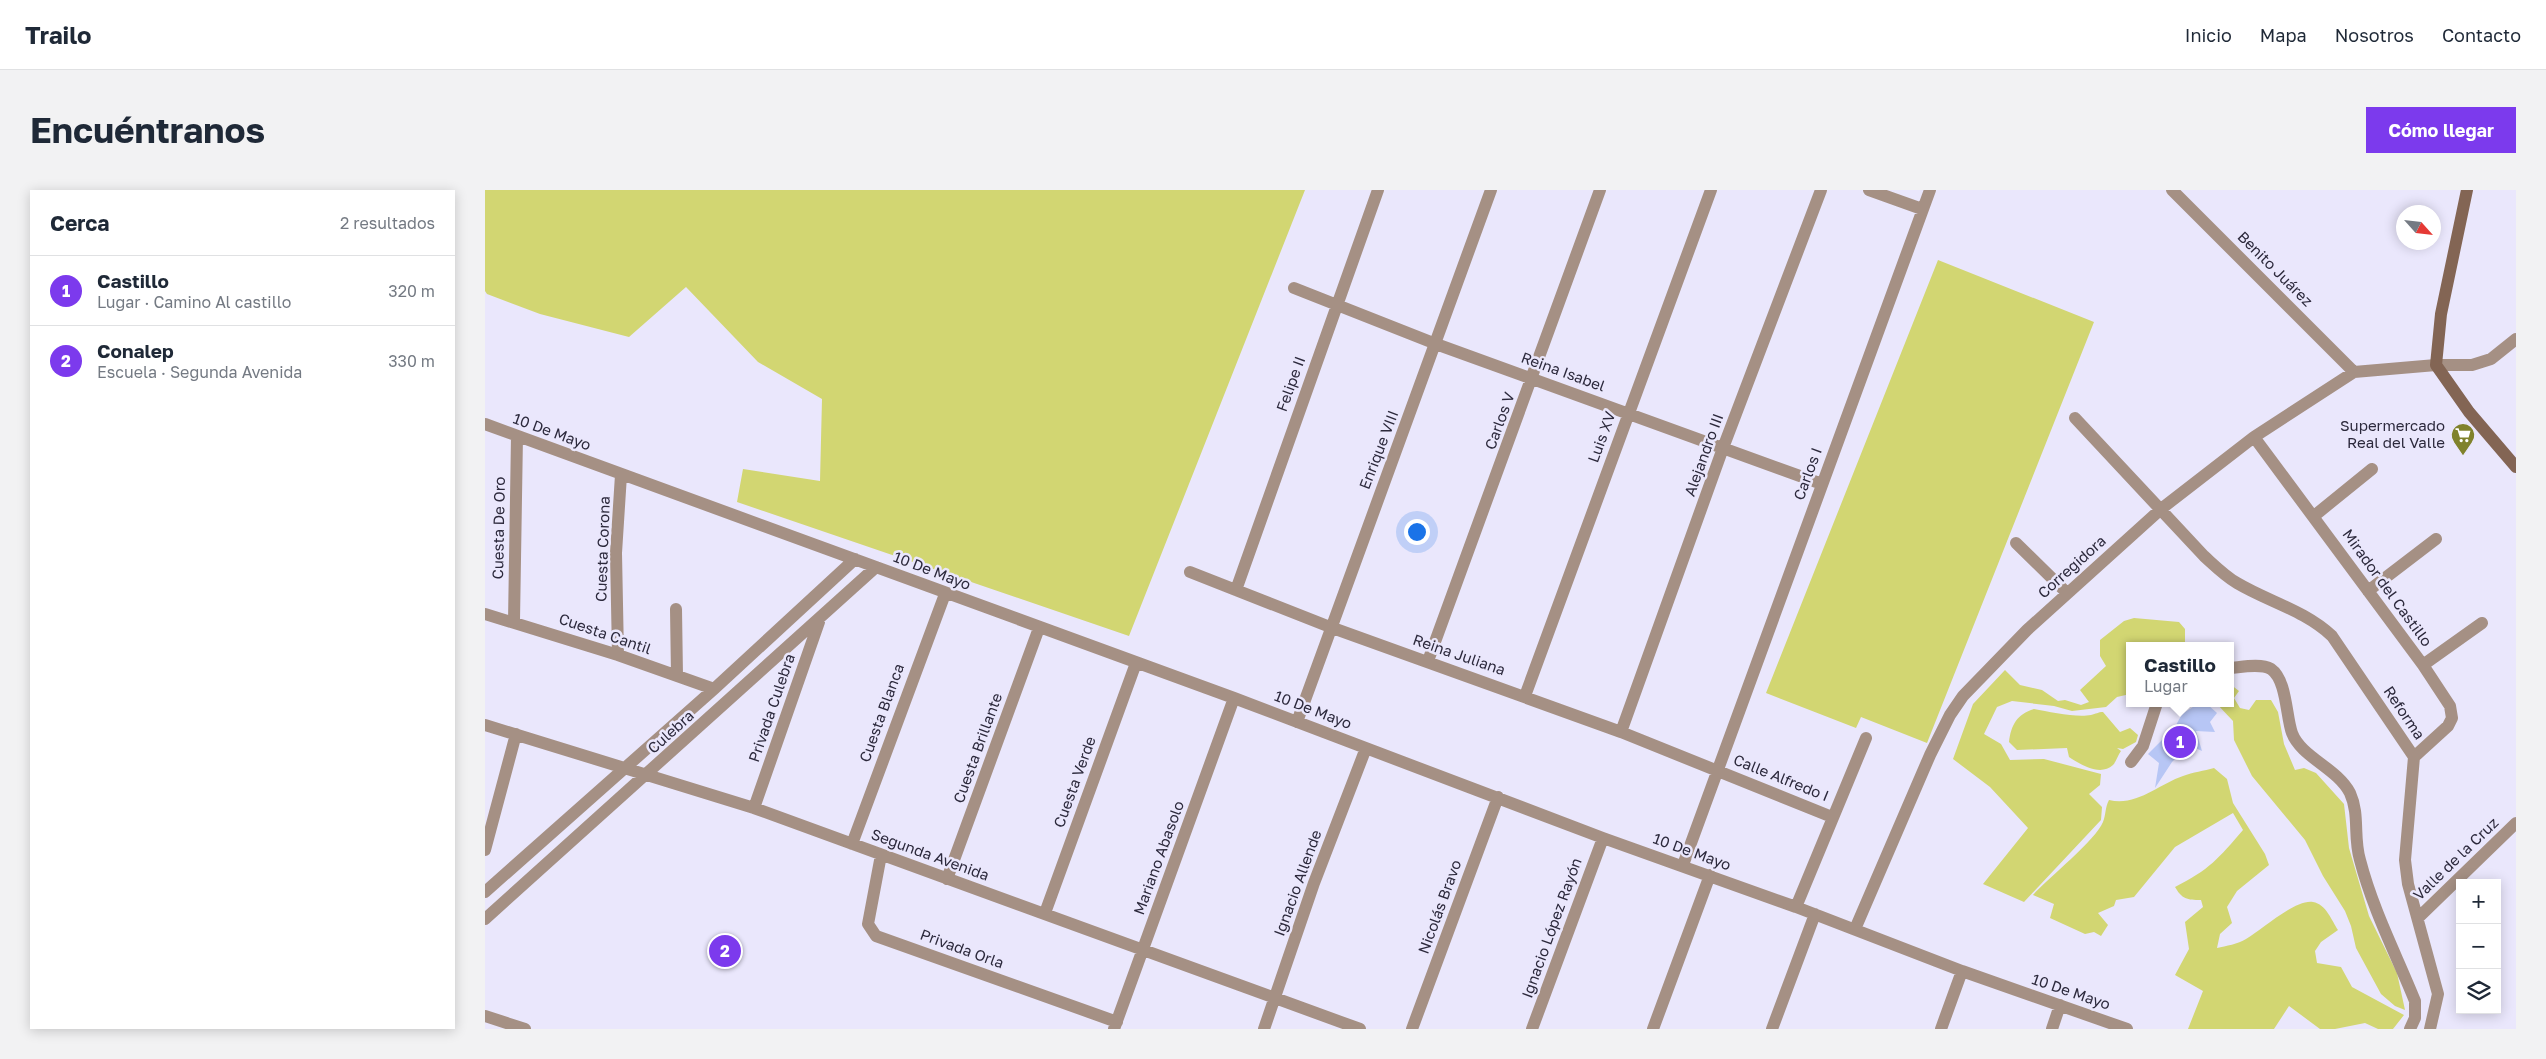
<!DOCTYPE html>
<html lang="es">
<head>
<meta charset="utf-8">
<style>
	:root { --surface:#fff; --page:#f2f2f3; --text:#1f2937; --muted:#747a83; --line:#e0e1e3; --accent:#7c3aed }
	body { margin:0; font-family:"Golos Text",sans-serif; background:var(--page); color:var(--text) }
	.controls { position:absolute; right:15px; bottom:15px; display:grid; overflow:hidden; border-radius:0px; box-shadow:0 2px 12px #0003 }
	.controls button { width:45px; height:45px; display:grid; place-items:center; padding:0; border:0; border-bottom:1px solid var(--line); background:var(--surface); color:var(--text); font:25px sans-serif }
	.compass { position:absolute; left:1911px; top:15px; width:45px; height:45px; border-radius:50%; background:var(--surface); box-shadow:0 2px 12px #0003; rotate:117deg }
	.you { position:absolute; left:931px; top:341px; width:18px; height:18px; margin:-12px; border:4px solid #fff; border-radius:50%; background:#1a73e8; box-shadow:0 0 0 8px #1a73e833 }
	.badge { display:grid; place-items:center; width:32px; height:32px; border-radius:50%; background:var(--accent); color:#fff; font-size:16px; font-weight:700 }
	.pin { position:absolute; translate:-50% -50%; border:2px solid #fff; box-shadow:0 1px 5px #0006 }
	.popup { position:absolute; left:1641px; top:452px; width:108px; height:65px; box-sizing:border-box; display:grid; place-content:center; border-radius:0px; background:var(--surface); filter:drop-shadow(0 1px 4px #0005); font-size:16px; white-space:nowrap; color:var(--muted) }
	.popup b { font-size:19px; color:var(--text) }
	.popup::after { content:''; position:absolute; left:50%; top:100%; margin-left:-10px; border:10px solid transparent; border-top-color:var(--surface) }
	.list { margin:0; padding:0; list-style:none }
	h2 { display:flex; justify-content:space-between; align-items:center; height:65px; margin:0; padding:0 20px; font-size:21px }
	h2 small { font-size:16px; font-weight:400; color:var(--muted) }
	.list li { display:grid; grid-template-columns:32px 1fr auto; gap:15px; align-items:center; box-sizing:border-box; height:70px; padding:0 20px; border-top:1px solid var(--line) }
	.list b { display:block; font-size:19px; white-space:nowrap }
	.list p { margin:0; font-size:16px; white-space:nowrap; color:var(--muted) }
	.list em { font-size:16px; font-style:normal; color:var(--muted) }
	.icon { flex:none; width:28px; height:28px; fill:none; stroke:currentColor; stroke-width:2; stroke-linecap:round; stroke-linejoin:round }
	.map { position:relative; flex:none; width:2031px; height:839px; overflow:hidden; border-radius:0px }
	header { display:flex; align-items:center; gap:30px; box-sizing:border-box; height:70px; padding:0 25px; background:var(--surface); border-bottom:1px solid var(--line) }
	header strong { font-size:24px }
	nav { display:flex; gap:28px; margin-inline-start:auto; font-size:18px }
	.intro { display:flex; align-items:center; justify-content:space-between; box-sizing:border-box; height:120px; padding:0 30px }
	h1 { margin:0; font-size:35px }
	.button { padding:12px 22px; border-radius:0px; background:var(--accent); color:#fff; font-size:18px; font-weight:700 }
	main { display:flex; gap:30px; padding:0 30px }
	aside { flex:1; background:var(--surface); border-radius:0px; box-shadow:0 2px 12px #0003 }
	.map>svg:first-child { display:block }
	.green { fill:#d2d672 }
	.building { fill:#b7c6f5 }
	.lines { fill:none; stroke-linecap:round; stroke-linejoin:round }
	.street { stroke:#a59084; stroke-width:12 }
	.secondary { stroke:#836554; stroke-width:12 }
	.labels { text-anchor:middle; stroke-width:5; stroke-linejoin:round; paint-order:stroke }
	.street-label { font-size:15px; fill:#2c293c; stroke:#eae7fc }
	.poi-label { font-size:15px; fill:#2c293c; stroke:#eae7fc; text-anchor:end }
</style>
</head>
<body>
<header>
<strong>Trailo</strong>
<nav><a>Inicio</a><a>Mapa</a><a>Nosotros</a><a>Contacto</a></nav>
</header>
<div class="intro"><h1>Encuéntranos</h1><a class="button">Cómo llegar</a></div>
<main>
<aside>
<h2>Cerca<small>2 resultados</small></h2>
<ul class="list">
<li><span class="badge">1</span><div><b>Castillo</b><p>Lugar · Camino Al castillo</p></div><em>320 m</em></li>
<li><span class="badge">2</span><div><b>Conalep</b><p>Escuela · Segunda Avenida</p></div><em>330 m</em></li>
</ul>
</aside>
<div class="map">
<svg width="2031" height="839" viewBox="0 0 2031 839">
	<rect width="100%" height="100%" fill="#eae7fc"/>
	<path class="green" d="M0,0H820L644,446L252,312L258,279L335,291L337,209L273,172L201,97L144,147L55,124L2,104L0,101Z
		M1453,70L1609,132L1442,553L1376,527L1371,538L1281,503Z
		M1649,428L1694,432L1700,439V456H1645V504L1632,507L1621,517L1587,521L1569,516L1527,511L1512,517L1499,544L1516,554L1525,570L1559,569L1616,584L1615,595L1604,604L1617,617L1616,630L1539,712L1498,694L1543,638L1505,597L1468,569L1488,514L1520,480L1535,495L1557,500L1573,511L1580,510L1596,515L1604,512L1595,500L1621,476L1615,466V450L1639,431Z
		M1745,494L1754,501L1749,508L1755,518L1764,520L1771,510H1786L1793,522L1799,554L1810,580L1819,578L1831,583L1859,614L1864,658L1884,726L1912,783L1920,820L1910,816L1896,804L1871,758L1866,736L1860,721L1838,686L1820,650L1767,586L1749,550L1748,531L1731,513H1745Z
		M1549,519C1565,522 1592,528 1606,525C1611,524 1613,522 1618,522L1635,542L1645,538L1653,545L1651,552L1638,559L1632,558L1636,561C1633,565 1631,572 1628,575C1615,587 1595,574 1584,567L1582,558L1532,560L1524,552C1526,535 1532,524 1549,519Z
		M1729,578L1742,589L1748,613L1780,664L1784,675L1752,701L1742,717L1747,733L1735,744L1732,758C1741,756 1753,754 1761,749C1777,740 1810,709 1828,712C1841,714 1847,731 1853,740L1836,752L1830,761L1832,773L1856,777L1867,797L1919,825L1908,839H1893L1880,833L1850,839H1835L1804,816L1789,839H1703L1718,801L1690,785L1704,759L1700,732L1718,717L1716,710C1702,710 1697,709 1690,697C1724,680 1734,668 1758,640L1748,623L1690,657L1649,707L1631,710L1629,716L1613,723L1623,735L1616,746L1609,742L1600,744L1565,728L1569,714L1548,705C1563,688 1611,650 1618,632C1621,625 1620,617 1624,610C1651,617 1674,594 1698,586C1708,582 1719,581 1729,578Z"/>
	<path class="building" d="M1711,515H1723L1732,523L1725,532L1730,542L1711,541L1717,561L1704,555L1687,572L1670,598L1674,573L1663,564L1690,537L1697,524Z"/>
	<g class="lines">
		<path class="street" d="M1384,0L1437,19
			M1687,0L1869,182
			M809,98L951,154L1337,294
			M1590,228L1719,366C1730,376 1740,386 1752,393C1784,412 1819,420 1847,446L1929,567L1920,670L1923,694L1953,804L1945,839
			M0,234L749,508L1118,648L1311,717L1477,781L1642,839
			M1769,247L1938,475L1965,516L1967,528L1963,536L1929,567
			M1829,326L1887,279
			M1531,353L1582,403
			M705,382L845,437L1136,542L1347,627
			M751,400L893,0
			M1883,401L1951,349
			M191,419L192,486
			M0,424L133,465L229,499
			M29,431L32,246
			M133,465L131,363L136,285
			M943,471L1115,0
			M1938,475L1997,433
			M1745,478C1757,477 1776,473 1786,479C1802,490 1801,527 1807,543C1816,567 1852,578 1865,603C1875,625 1868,647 1875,670C1888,720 1911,764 1930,811V828L1925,839
			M1040,506L1226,0
			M812,532L1006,0
			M0,535L269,618L875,839
			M1136,542L1238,258L1336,0
			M1646,572L1658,556L1672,513
			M269,618L334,432
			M367,654L460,404
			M0,660L31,544
			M396,665L383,734L391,746L632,832
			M1198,675L1445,0
			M462,689L554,438
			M0,702L229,499L370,369
			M1311,717L1381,548
			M560,723L651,473
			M1933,728L2031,633
			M0,729L391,377
			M1370,739L1445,565L1465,525L1478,506L1542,440L1676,319L1769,247L1869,182L1951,175H1987L2006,169L2031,149
			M0,826L40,839
			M629,839L749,508
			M779,839L829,693L881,558
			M927,839L1013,607
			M1047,839L1118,648
			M1168,839L1225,685
			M1287,839L1330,724
			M1456,839L1477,781
			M1567,839L1575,815"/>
		<path class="secondary" d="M1982,0L1956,124L1951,175L1984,222L2031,277"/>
	</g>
	<defs>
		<g id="supermarket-pin" transform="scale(1.25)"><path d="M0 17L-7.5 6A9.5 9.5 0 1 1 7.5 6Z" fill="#80822c" stroke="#eae7fc"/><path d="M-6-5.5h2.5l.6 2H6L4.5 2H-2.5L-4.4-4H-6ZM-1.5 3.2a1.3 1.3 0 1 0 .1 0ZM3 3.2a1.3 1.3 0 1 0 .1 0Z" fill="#fff"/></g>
	</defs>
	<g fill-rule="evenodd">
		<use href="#supermarket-pin" x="1978" y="245"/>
	</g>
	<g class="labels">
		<g class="street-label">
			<text transform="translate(1790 79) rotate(45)" y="5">Benito Juárez</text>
			<text transform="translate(1078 182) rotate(20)" y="5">Reina Isabel</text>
			<text transform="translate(806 194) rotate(-70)" y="5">Felipe II</text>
			<text transform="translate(1015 231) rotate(-70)" y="5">Carlos V</text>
			<text transform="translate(67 242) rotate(20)" y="5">10 De Mayo</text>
			<text transform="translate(1117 247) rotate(-70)" y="5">Luis XV</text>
			<text transform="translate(894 260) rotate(-69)" y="5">Enrique VIII</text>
			<text transform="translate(1219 265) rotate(-70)" y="5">Alejandro III</text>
			<text transform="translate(1323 284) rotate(-70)" y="5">Carlos I</text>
			<text transform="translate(14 338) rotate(-89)" y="5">Cuesta De Oro</text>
			<text transform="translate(118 359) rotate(-88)" y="5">Cuesta Corona</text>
			<text transform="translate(1587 377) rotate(-42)" y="5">Corregidora</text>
			<text transform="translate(447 381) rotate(21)" y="5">10 De Mayo</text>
			<text transform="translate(1902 398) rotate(54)" y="5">Mirador del Castillo</text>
			<text transform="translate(120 444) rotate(19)" y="5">Cuesta Cantil</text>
			<text transform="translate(974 465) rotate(19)" y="5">Reina Juliana</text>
			<text transform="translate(287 518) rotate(-71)" y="5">Privada Culebra</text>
			<text transform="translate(828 520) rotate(21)" y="5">10 De Mayo</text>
			<text transform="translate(397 523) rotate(-70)" y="5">Cuesta Blanca</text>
			<text transform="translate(1919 523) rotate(56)" y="5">Reforma</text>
			<text transform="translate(186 542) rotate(-42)" y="5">Culebra</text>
			<text transform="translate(493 558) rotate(-70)" y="5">Cuesta Brillante</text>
			<text transform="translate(1296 588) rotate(22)" y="5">Calle Alfredo I</text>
			<text transform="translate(590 592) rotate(-70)" y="5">Cuesta Verde</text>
			<text transform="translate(1207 662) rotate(20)" y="5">10 De Mayo</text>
			<text transform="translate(445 665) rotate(20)" y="5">Segunda Avenida</text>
			<text transform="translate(674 668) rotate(-70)" y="5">Mariano Abasolo</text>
			<text transform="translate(1971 669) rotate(-44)" y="5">Valle de la Cruz</text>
			<text transform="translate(813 693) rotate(-70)" y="5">Ignacio Allende</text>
			<text transform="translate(955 717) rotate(-70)" y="5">Nicolás Bravo</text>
			<text transform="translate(1067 738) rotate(-70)" y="5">Ignacio López Rayón</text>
			<text transform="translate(477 759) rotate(20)" y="5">Privada Orla</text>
			<text transform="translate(1586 802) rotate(19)" y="5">10 De Mayo</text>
		</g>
		<g class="poi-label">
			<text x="1960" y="241">Supermercado<tspan x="1960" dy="17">Real del Valle</tspan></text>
		</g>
	</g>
</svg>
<div class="controls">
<button>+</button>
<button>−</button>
<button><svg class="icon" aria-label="layers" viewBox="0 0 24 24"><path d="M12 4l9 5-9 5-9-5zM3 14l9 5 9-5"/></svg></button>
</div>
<svg class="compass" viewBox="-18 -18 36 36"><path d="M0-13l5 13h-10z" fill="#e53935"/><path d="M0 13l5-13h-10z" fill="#747a83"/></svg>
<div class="you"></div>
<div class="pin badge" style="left:1695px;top:552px">1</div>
<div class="popup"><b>Castillo</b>Lugar</div>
<div class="pin badge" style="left:240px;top:761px">2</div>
</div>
</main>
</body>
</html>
